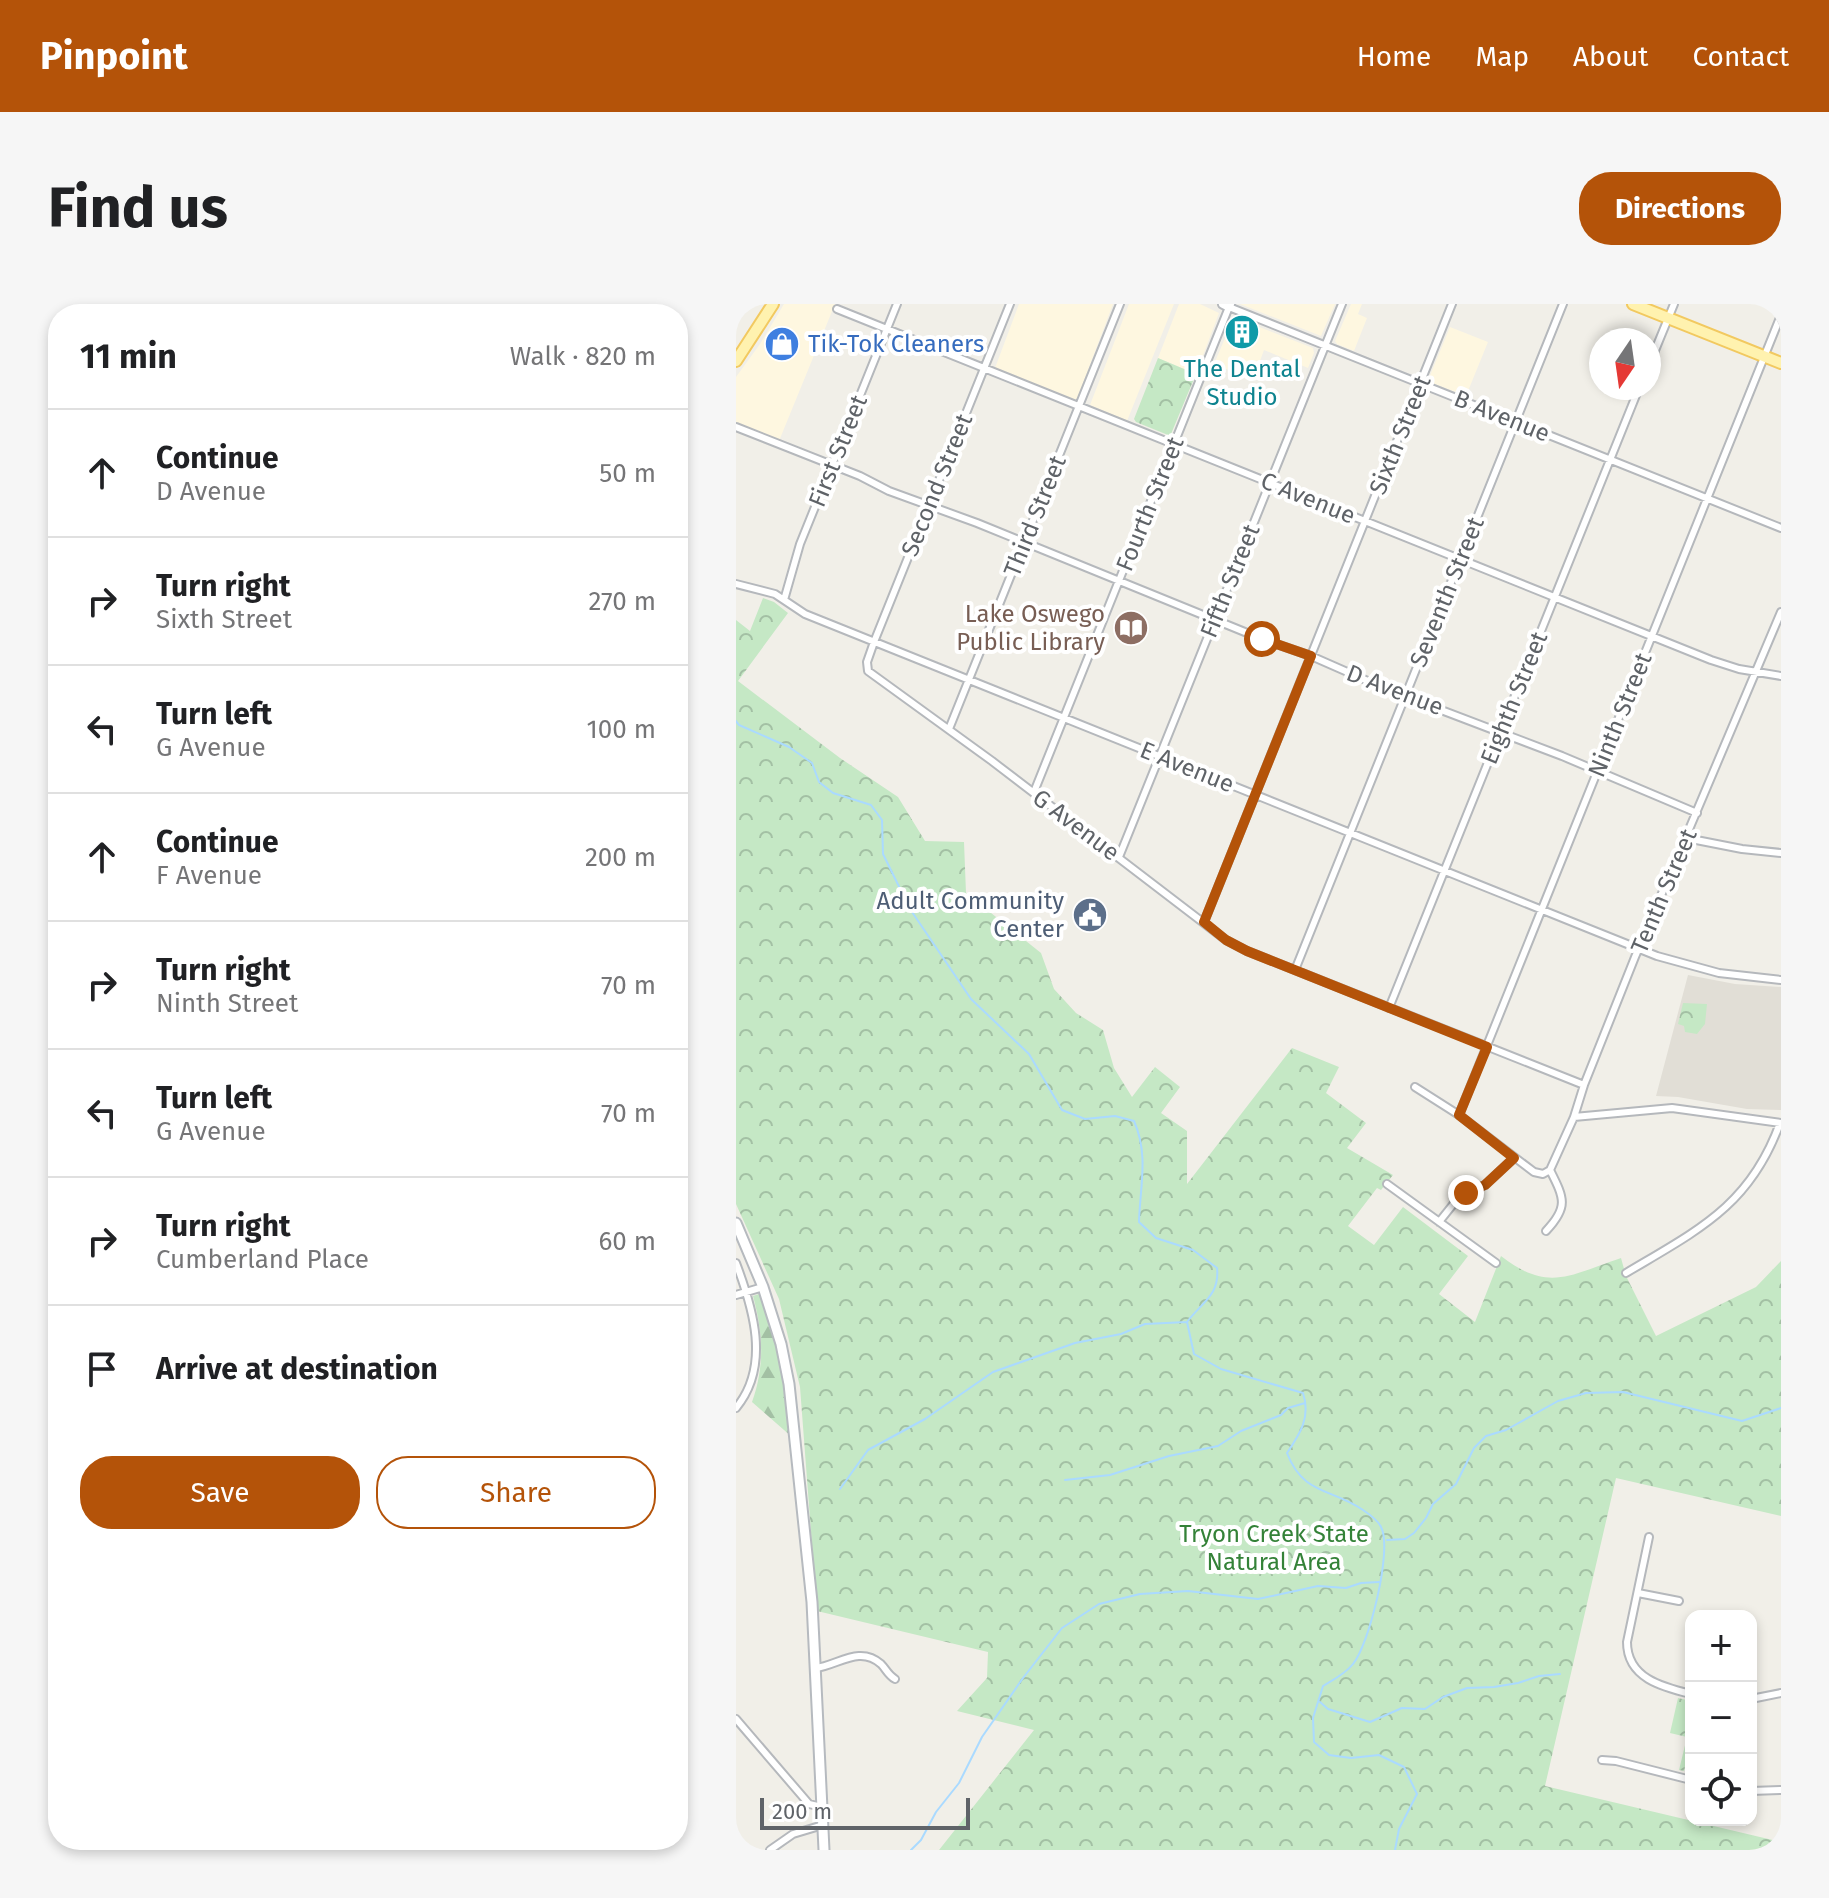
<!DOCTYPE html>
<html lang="en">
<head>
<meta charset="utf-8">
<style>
	:root { --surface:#fff; --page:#f6f6f6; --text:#202124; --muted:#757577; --line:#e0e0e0; --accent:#b45309 }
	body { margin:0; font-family:"Fira Sans",sans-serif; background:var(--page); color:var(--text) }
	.controls { position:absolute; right:24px; bottom:24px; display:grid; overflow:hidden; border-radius:16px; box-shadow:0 4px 12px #0003 }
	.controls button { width:72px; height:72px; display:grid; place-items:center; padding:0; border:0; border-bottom:2px solid var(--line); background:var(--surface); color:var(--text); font:40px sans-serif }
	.compass { position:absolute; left:853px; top:24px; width:72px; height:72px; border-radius:50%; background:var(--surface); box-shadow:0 4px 12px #0003; rotate:193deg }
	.scale { position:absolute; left:24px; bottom:20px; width:210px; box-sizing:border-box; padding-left:8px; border:4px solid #5f6368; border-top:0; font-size:22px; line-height:28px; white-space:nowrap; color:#5f6368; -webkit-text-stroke:6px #fff; paint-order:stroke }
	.stop { position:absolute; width:24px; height:24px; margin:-18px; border:6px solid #b45309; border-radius:50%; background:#fff }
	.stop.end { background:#b45309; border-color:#fff; box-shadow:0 2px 8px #0008 }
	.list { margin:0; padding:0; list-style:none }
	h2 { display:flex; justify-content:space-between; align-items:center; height:104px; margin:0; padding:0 32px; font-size:34px }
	h2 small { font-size:26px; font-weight:400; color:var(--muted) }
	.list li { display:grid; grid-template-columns:52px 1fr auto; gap:24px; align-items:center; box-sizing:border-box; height:128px; padding:0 32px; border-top:2px solid var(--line) }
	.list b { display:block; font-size:30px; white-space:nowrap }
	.list p { margin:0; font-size:26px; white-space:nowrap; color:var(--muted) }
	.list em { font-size:26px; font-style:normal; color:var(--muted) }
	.actions { display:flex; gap:16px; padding:24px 32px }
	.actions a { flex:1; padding:18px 0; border:2px solid var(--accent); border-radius:32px; text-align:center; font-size:28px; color:var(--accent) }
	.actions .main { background:var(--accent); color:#fff }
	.icon { flex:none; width:44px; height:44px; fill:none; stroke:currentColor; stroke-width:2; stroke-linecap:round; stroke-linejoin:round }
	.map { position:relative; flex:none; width:1045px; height:1546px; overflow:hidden; border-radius:32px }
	header { display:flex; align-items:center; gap:48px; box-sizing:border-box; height:112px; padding:0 40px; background:var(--accent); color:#fff }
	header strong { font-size:38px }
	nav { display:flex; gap:44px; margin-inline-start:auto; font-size:28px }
	.intro { display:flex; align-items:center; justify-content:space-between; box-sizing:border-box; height:192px; padding:0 48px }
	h1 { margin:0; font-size:56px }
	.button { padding:20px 36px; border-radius:32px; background:var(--accent); color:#fff; font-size:28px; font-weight:700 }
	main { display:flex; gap:48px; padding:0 48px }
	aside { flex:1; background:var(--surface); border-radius:32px; box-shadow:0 4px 12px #0003 }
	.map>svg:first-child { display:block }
	.commercial { fill:#fef7e0 }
	.education { fill:#e1ded6 }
	.forest { fill:url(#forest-firs) }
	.park { fill:url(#park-crowns) }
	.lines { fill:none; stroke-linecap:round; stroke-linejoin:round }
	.stream { stroke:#aadaff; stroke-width:2 }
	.minor-casing { stroke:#b5b8bc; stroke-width:10 }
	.tertiary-casing { stroke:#b5b8bc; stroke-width:12 }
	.secondary-casing { stroke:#b6babf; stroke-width:13 }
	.primary-casing { stroke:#f2c960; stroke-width:14 }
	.minor { stroke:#fff; stroke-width:6 }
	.tertiary { stroke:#fff; stroke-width:8 }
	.secondary { stroke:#fff; stroke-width:9 }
	.primary { stroke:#fff2af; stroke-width:10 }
	.rail { stroke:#b6b7b8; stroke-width:2; stroke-dasharray:2 10; stroke-linecap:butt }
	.route { stroke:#b45309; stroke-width:10 }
	.labels { text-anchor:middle; stroke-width:8; stroke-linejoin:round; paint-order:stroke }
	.shop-label { font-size:24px; fill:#366cbe; stroke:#fff; text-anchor:start }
	.culture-label { font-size:24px; fill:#0d838f; stroke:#fff }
	.street-label { font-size:24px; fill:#5f6368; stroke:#fff }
	.education-label { font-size:24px; fill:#785e54; stroke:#fff; text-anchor:end }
	.service-label { font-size:24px; fill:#4e5e75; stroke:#fff; text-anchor:end }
	.park-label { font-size:24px; fill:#348238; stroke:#fff }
</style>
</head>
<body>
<header>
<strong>Pinpoint</strong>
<nav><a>Home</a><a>Map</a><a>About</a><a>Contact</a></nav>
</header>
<div class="intro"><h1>Find us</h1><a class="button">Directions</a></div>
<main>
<aside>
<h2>11 min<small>Walk · 820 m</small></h2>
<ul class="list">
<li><svg class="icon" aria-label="ahead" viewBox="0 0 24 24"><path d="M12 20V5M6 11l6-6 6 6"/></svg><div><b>Continue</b><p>D Avenue</p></div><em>50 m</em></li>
<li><svg class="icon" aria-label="right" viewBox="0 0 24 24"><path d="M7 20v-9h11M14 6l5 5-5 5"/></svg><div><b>Turn right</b><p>Sixth Street</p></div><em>270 m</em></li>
<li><svg class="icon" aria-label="left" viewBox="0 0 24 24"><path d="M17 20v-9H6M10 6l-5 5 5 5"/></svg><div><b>Turn left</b><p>G Avenue</p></div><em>100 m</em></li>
<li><svg class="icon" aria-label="ahead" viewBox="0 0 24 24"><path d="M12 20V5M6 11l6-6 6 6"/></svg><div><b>Continue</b><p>F Avenue</p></div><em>200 m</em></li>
<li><svg class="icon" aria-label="right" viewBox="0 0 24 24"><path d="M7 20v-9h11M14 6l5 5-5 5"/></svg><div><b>Turn right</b><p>Ninth Street</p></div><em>70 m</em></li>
<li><svg class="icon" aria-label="left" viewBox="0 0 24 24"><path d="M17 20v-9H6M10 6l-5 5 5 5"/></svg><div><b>Turn left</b><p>G Avenue</p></div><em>70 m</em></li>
<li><svg class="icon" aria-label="right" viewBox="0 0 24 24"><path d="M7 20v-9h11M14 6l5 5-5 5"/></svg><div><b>Turn right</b><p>Cumberland Place</p></div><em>60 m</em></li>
<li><svg class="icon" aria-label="arrive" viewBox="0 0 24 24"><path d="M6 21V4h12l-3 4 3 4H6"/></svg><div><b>Arrive at destination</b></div></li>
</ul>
<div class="actions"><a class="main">Save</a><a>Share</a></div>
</aside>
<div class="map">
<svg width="1045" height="1546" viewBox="0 0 1045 1546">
	<defs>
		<pattern id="forest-firs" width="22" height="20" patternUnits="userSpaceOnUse" patternTransform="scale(2)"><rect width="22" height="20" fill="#c5e8c5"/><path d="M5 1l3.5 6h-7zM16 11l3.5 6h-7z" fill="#a3c0a4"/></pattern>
		<pattern id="park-crowns" width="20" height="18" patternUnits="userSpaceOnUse" patternTransform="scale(2)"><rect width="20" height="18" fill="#c5e8c5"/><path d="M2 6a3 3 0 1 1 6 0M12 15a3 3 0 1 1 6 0" fill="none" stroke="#a3c0a4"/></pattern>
	</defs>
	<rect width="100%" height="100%" fill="#f1efe8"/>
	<path class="commercial" d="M48,0H99L43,137L0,120V73L24,40Z
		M283,0H377L341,95L337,96L259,64Z
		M393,0H438L391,117L354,101Z
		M443,0H464L483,9L460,70L422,54Z
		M504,0H599L585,32Z
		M615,0H626L622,10L631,14L618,47L601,40L599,37Z
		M498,13L577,44L578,49L572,64L528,46L517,76L478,60Z
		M714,23L752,38L730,92L694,78L693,74Z"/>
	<path class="education" d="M952,671L999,680L1045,683V806L1011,805L942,793L920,792Z"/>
	<path class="forest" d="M23,990L28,993L46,1060L56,1133L16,1098C29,1062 27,1029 17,992Z"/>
	<path class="park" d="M422,54L460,70L435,130L432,131L400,118L398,115Z
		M27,294L38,298L52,309L2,377L104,454L162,493L189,537L228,538L230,589L305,649L318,685L340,709L367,726L378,764L396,793L419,763L444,783L425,809L451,827V880L556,744L603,763L590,789L630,819L611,844L657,871L645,886L641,884L612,922L638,941L667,903L732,952L703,990L739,1018L765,952C812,989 834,971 885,954L890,972L920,1032L1020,983L1045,957V1212L880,1174L809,1482L1045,1538V1546H203L298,1426L221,1407L251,1374L252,1348L81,1307L64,1083L43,995L0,900V316L14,327Z
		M947,699L971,700L969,720L961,730L949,728L948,722L942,720Z
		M942,1394L955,1397V1437L948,1467L943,1466L951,1433L934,1429Z"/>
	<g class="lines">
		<path class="stream" d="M0,417L3,421L53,443L76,459L83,478L97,489L135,501L146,516L147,550L174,605L235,695L293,750L326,806L349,815L379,812L398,817C413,851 404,882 403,918L420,934L457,946L481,964C484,991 466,998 451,1018L458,1050L485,1065L567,1089C575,1113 564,1130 551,1149C567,1191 595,1184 627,1206C633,1210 642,1216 645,1223C657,1245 633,1341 617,1360C609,1370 597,1376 587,1382L577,1414L578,1438L593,1451L615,1454L643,1451L668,1463L681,1490L663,1525L659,1546
			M329,1176L374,1171L433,1152L482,1142L505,1127L545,1111L552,1104L569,1099
			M104,1185L132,1146L189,1115L257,1068L339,1039L385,1030L409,1020L451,1018
			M651,1236L669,1235L678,1229L690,1214L697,1200L720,1180L738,1144L750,1132L770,1126L822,1097L850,1089L887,1088L1006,1117L1045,1104
			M584,1398L592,1405L634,1418L666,1404L689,1405L707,1393L731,1384L758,1383L782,1379L803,1372L824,1370
			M175,1546L185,1536L200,1508L223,1479L246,1433L287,1374L326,1324L363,1300L404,1290L452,1287L522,1295L582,1282L610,1284L625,1279L643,1278"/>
		<g class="minor-casing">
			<path id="minor" d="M274,0L138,338L131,358L132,367L256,457L490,636L511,647L848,781
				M101,5L975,356L1003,365L1045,372
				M913,61L938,0
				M0,123L124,172L153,187L241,219L526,335L575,352L650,385L826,452L961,509
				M0,280L39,290L69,310L921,652L983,669L1045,676
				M48,296L64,240L161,0
				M213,425L384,0
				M298,488L493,3L1045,224
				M950,534L1006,545L1045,549
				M383,553L606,0
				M468,618L716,0
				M559,666L827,0
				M653,704L903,84
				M679,783L723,811L798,868L807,870L814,866
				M723,811L1045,11
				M838,813L936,804L1045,819
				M814,866L838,813L848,781L899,653L1045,308
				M651,880L760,959
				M703,918L723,893L749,881L778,854
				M810,927C833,903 828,894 814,866
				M0,959C17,1004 35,1062 0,1104
				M890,969C962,926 1014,902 1044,819
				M0,991L27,983
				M913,1233L891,1338C891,1374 926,1383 955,1390
				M902,1289L943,1297
				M80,1364C102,1361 124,1341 145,1360C150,1365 152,1371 159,1375
				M1015,1395L1045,1389
				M0,1415L73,1500L86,1503
				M866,1456L880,1457L955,1476
				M1015,1487L1045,1486
				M34,1546L57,1530L87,1521"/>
		</g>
		<g class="tertiary-casing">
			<path id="tertiary" d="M487,0L493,3L494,0"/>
		</g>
		<g class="secondary-casing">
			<path id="secondary" d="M0,919L27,983L45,1040L53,1080L76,1298L88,1546"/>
		</g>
		<g class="primary-casing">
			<path id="primary" d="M897,0L1045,59
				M0,57L37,0"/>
		</g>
		<use href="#minor" class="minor"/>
		<use href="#tertiary" class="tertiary"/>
		<use href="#secondary" class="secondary"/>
		<use href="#primary" class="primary"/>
		<path class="rail" d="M0,16L7,0"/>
	</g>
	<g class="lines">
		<path class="route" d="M526,335L575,352L468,618L490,636L511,647L751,743L723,811L778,854L749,881L730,889"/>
	</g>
	<defs>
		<g id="building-disc" transform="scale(1.8)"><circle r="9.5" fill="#0f9aa8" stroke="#fff"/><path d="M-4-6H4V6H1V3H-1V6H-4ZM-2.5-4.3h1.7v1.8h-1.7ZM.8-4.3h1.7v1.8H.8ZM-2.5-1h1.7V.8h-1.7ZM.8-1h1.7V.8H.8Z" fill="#fff"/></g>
		<g id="shop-disc" transform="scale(1.8)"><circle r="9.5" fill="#3f7fe0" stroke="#fff"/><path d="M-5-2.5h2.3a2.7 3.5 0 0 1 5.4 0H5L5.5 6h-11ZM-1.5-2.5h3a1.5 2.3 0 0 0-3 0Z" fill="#fff"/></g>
		<g id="library-disc" transform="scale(1.8)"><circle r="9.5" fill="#8d6e63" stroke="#fff"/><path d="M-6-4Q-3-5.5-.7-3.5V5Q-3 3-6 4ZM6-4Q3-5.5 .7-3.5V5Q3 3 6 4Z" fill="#fff"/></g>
		<g id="civic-disc" transform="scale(1.8)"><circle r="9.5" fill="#5c6f8a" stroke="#fff"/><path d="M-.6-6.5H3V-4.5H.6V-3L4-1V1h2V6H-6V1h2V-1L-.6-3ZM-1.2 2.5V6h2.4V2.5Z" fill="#fff"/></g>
	</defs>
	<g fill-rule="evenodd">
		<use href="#building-disc" x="506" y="28"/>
		<use href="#shop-disc" x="46" y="40"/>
		<use href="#library-disc" x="395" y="324"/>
		<use href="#civic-disc" x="354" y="611"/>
	</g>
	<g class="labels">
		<g class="shop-label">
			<text x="72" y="48">Tik-Tok Cleaners</text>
		</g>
		<g class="culture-label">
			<text x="506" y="73">The Dental<tspan x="506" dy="28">Studio</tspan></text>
		</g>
		<g class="street-label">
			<text transform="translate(766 112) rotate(22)" y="8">B Avenue</text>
			<text transform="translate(664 131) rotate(-68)" y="8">Sixth Street</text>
			<text transform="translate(102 147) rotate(-68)" y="8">First Street</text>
			<text transform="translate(201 181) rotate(-68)" y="8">Second Street</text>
			<text transform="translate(572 194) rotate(22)" y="8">C Avenue</text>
			<text transform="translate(414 200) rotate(-68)" y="8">Fourth Street</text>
			<text transform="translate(299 212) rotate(-68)" y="8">Third Street</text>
			<text transform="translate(494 277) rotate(-68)" y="8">Fifth Street</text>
			<text transform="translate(711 288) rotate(-68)" y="8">Seventh Street</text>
			<text transform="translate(659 386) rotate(21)" y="8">D Avenue</text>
			<text transform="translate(778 394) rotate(-68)" y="8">Eighth Street</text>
			<text transform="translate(884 411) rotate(-68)" y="8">Ninth Street</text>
			<text transform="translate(451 463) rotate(22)" y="8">E Avenue</text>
			<text transform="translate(340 521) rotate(37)" y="8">G Avenue</text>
			<text transform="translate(928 587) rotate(-67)" y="8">Tenth Street</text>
		</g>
		<g class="education-label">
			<text x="369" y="318">Lake Oswego<tspan x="369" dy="28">Public Library</tspan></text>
		</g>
		<g class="service-label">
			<text x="328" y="605">Adult Community<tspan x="328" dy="28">Center</tspan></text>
		</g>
		<g class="park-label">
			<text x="538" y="1238">Tryon Creek State<tspan x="538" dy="28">Natural Area</tspan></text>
		</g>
	</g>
</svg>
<div class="controls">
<button>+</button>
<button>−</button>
<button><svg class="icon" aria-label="locate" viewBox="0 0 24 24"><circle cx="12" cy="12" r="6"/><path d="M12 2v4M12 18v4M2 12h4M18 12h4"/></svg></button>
</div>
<svg class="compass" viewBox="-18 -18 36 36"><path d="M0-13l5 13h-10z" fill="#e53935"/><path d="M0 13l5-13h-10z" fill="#757577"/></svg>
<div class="scale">200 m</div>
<div class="stop" style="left:526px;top:335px"></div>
<div class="stop end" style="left:730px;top:889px"></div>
</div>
</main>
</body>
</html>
